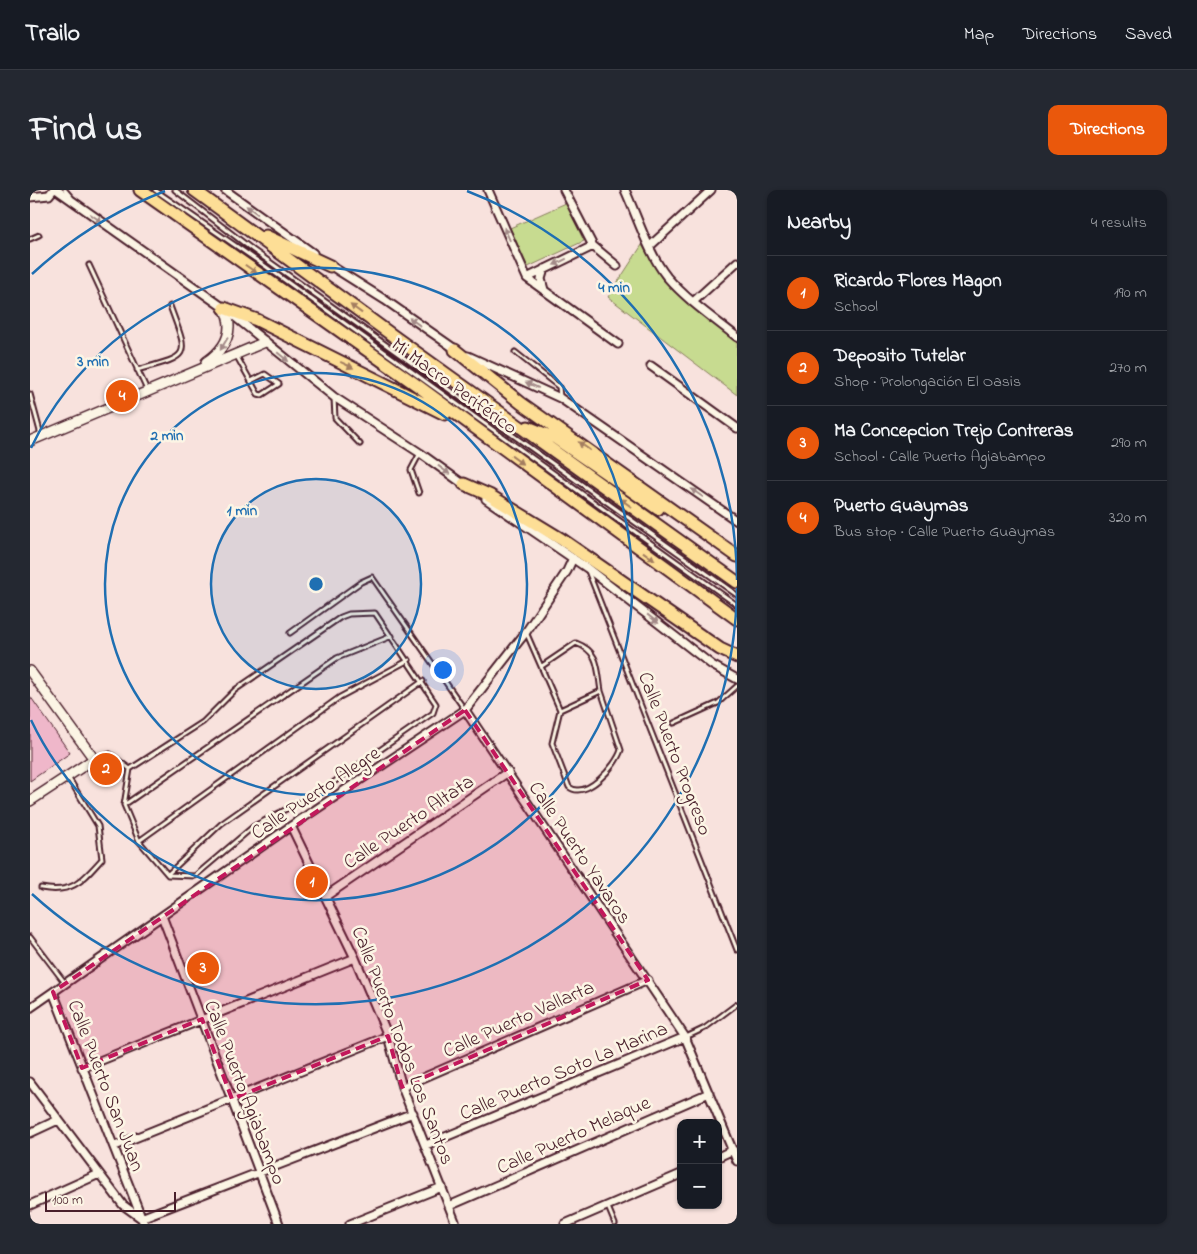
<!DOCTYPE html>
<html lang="en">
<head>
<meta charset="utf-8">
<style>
	:root { --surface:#171b24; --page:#242831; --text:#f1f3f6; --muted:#9ea1a6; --line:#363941; --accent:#ea580c }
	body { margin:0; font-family:"Indie Flower",sans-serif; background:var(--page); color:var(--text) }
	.controls { position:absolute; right:15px; bottom:15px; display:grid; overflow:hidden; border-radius:10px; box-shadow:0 1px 4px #0004 }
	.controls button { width:45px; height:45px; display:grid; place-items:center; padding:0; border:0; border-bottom:1px solid var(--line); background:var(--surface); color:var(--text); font:25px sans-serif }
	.scale { position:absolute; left:15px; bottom:12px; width:131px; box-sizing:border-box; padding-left:5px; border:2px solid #4a1f2b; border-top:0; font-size:14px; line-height:18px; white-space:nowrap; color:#4a1f2b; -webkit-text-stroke:4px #fcf5e5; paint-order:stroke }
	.you { position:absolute; left:412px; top:479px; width:18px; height:18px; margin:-12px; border:4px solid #fff; border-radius:50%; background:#1a73e8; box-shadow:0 0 0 8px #1a73e833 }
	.badge { display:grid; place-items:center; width:32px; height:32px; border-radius:50%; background:var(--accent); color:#fff; font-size:16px; font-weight:700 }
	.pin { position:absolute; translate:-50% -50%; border:2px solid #fff; box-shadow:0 1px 5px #0006 }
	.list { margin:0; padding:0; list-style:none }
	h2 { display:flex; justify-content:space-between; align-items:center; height:65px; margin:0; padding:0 20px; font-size:21px }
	h2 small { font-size:16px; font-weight:400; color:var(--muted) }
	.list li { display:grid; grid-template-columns:32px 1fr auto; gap:15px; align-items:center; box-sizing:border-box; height:75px; padding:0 20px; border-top:1px solid var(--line) }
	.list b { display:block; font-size:19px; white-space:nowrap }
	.list p { margin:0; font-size:16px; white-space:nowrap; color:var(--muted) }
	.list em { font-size:16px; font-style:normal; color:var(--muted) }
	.map { position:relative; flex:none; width:707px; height:1034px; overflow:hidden; border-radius:10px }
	header { display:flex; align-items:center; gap:30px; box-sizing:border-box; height:70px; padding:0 25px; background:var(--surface); border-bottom:1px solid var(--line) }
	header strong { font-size:24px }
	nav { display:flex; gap:28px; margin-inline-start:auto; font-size:18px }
	.intro { display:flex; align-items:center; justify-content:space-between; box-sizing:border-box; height:120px; padding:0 30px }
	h1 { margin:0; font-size:35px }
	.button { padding:12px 22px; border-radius:10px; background:var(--accent); color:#fff; font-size:18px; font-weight:700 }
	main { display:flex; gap:30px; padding:0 30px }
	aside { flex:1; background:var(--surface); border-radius:10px; box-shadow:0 1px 4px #0004 }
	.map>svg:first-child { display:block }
	.green { fill:#c7db90; stroke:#887d5e }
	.building { fill:#efb7ca; stroke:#4a1f2b }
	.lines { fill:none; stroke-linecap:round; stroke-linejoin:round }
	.service-casing { stroke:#4a1f2b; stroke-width:7 }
	.minor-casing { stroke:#4a1f2b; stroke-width:11 }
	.tertiary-casing { stroke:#4a1f2b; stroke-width:12 }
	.trunk-casing { stroke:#4a1f2b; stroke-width:15 }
	.service { stroke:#fcf5e5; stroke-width:3 }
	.minor { stroke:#fcf5e5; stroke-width:7 }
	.tertiary { stroke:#fcf5e5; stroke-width:9 }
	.trunk { stroke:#fdde96; stroke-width:11 }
	.oneway { fill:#a38a88 }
	.oneway2 { fill:#a47e60 }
	.marked { fill:#c2185b; fill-opacity:0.2; stroke:#c2185b; stroke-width:4; stroke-dasharray:10 6; stroke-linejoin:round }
	.ring { fill:none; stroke:#1f6fb2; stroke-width:2.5 }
	.labels { text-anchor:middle; stroke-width:5; stroke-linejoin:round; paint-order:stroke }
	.street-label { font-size:20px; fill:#4a1f2b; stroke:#fcf5e5 }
	.centre { fill:#1f6fb2; stroke:#fcf5e5; stroke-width:2.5 }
	.ring-label { font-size:15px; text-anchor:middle; font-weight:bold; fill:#1f6fb2; stroke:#fcf5e5; stroke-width:5; stroke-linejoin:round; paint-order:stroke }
</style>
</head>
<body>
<header>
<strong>Trailo</strong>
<nav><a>Map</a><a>Directions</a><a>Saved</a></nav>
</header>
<div class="intro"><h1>Find us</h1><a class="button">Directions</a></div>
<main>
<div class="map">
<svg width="707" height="1034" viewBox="0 0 707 1034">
	<rect width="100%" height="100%" fill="#f8e2dd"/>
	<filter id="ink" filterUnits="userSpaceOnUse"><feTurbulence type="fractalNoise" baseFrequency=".02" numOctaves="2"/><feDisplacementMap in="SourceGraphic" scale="10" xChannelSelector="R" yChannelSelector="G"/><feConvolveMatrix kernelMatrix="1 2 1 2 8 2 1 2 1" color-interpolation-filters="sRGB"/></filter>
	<g filter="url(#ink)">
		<path class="green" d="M536,13L554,51L498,77L480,38Z
			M612,55L632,89L707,149V205L578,107Z"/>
		<path class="building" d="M0,506L40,563L0,591Z"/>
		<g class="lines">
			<g class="service-casing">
				<path id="service" d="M35,0L41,7
					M125,0L235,76L707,415
					M145,0L223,60L707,405
					M0,49L9,45
					M59,75L117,200
					M485,162L529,197L530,207
					M206,165L228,204L232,205L249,194L235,184L221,191
					M107,180C162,165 159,168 140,116
					M0,204L11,245
					M304,208L305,228L330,254
					M389,303L381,280L390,263
					M558,381L707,760
					M345,423L406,514L403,523L291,601L224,636L165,686L138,685L109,651L94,615L100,579L173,532L205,500L311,427L319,424Z
					M496,442L530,520L522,553L539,597C556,610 586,576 591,560L571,501L530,520
					M260,443L331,392L342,387L435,520
					M512,476L546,453C570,462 567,478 571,501
					M644,533L688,513L707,496
					M65,569L80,564L100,579
					M94,615L307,468L362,446
					M109,651L310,507L379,470
					M138,684L191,634L393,491
					M11,698C43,704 52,691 72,669L68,636L38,587
					M0,747L35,793
					M656,847L675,838L707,814
					M578,1017L585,1034"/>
			</g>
			<g class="minor-casing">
				<path id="minor" d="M27,0L194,118L304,207L390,263L436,296
					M195,0L283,63
					M458,0L497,88L588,154
					M534,0L563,56L587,76
					M595,0C607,26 619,65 637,87C657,110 683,128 707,147
					M0,7L19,5L23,0
					M620,56L681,0
					M298,74L355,110L428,161
					M497,88L563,56
					M514,100L511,89L514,79
					M663,112L707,72
					M438,166L530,208L707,331
					M621,176L707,238
					M456,309L557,378L682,475L707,489
					M435,520L655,847L707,971
					M261,636L325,768L358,846L372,897L426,1034
					M296,706L478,582
					M132,726L249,1034
					M23,802L114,1034
					M0,818L261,636L435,520L496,442L537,381L543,368
					M52,878L325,768
					M0,892L93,1015L111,1028L383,923
					M372,897L618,790
					M0,943L28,930
					M396,955L655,847
					M85,956L358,846
					M688,967L703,960
					M0,1015L69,984
					M419,1016L679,903
					M320,1034L412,997
					M535,1034L651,984"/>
			</g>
			<g class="tertiary-casing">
				<path id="tertiary" d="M176,172C195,159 206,141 194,118
					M0,251L235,152
					M0,481L64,569L0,611"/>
			</g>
			<g class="trunk-casing">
				<path id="trunk" d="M110,0L388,196L707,429
					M164,0L366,148L707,392
					M236,46L300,76
					M194,118L227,130L415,224
					M425,160L491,213L707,366
					M498,237L525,248L628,319
					M434,294L459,305L531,349L690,459L707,467"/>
			</g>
			<use href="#service" class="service"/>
			<use href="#minor" class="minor"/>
			<use href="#tertiary" class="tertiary"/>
			<use href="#trunk" class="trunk"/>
		</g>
		<defs><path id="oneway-solid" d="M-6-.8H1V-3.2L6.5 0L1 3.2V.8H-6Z" transform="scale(1.25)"/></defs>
		<g class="oneway">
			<use href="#oneway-solid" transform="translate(222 20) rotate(-144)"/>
			<use href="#oneway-solid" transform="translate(66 28) rotate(35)"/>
			<use href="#oneway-solid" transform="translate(477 44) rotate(-114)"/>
			<use href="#oneway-solid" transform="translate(530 72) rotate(154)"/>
			<use href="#oneway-solid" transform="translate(385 132) rotate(-144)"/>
			<use href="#oneway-solid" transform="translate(194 154) rotate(121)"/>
			<use href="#oneway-solid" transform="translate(253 167) rotate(39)"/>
			<use href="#oneway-solid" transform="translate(502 195) rotate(-156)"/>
			<use href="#oneway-solid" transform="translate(414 280) rotate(36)"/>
			<use href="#oneway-solid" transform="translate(667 303) rotate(-145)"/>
			<use href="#oneway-solid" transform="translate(623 429) rotate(38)"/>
		</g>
		<g class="oneway2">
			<use href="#oneway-solid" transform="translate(221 79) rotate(35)"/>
			<use href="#oneway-solid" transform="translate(326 119) rotate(-144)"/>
			<use href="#oneway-solid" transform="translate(317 175) rotate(25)"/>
			<use href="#oneway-solid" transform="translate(554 256) rotate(-144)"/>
			<use href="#oneway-solid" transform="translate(487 270) rotate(36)"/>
			<use href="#oneway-solid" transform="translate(596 313) rotate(-144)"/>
			<use href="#oneway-solid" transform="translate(619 366) rotate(36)"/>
		</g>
	</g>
	<path class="marked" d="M435,520L618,790L372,897L358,846L202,909L172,829L52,878L23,802Z"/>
	<circle cx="286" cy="394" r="105" fill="#1f6fb2" fill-opacity=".12"/>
	<g class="ring">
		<circle cx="286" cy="394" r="105"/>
		<circle cx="286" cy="394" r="211"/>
		<path d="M1 258A316 316 0 1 1 1 530"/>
		<path d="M707 398A421 421 0 0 1 2 704M2 84A421 421 0 0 1 135 1M437 1A421 421 0 0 1 707 390"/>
	</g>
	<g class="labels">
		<g class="street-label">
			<text transform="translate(425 195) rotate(36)" y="7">Mi Macro Periférico</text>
			<text transform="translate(646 563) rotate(69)" y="7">Calle Puerto Progreso</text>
			<text transform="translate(285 602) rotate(-34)" y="7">Calle Puerto Alegre</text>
			<text transform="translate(378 631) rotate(-34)" y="7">Calle Puerto Altata</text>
			<text transform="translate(551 662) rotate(56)" y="7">Calle Puerto Yavaros</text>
			<text transform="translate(488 828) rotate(-24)" y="7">Calle Puerto Vallarta</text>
			<text transform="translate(374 855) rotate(69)" y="7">Calle Puerto Todos Los Santos</text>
			<text transform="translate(533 880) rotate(-23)" y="7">Calle Puerto Soto La Marina</text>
			<text transform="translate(77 895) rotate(69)" y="7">Calle Puerto San Juan</text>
			<text transform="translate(216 902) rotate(69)" y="7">Calle Puerto Agiabampo</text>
			<text transform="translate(543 944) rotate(-24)" y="7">Calle Puerto Melaque</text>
		</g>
	</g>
	<circle cx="286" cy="394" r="8" class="centre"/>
	<g class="ring-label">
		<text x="584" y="102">4 min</text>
		<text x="63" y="176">3 min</text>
		<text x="137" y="250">2 min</text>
		<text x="212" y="325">1 min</text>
	</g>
</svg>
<div class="controls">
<button>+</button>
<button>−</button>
</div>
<div class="scale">100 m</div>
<div class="you"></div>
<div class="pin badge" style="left:282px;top:692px">1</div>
<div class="pin badge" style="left:76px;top:579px">2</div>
<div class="pin badge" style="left:173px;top:778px">3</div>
<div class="pin badge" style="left:92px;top:206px">4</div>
</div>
<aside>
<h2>Nearby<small>4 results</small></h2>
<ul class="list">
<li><span class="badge">1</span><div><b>Ricardo Flores Magon</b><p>School</p></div><em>190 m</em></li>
<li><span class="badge">2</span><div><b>Deposito Tutelar</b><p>Shop · Prolongación El Oasis</p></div><em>270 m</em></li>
<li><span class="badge">3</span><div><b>Ma Concepcion Trejo Contreras</b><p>School · Calle Puerto Agiabampo</p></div><em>290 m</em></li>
<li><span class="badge">4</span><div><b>Puerto Guaymas</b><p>Bus stop · Calle Puerto Guaymas</p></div><em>320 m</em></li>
</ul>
</aside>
</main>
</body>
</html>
